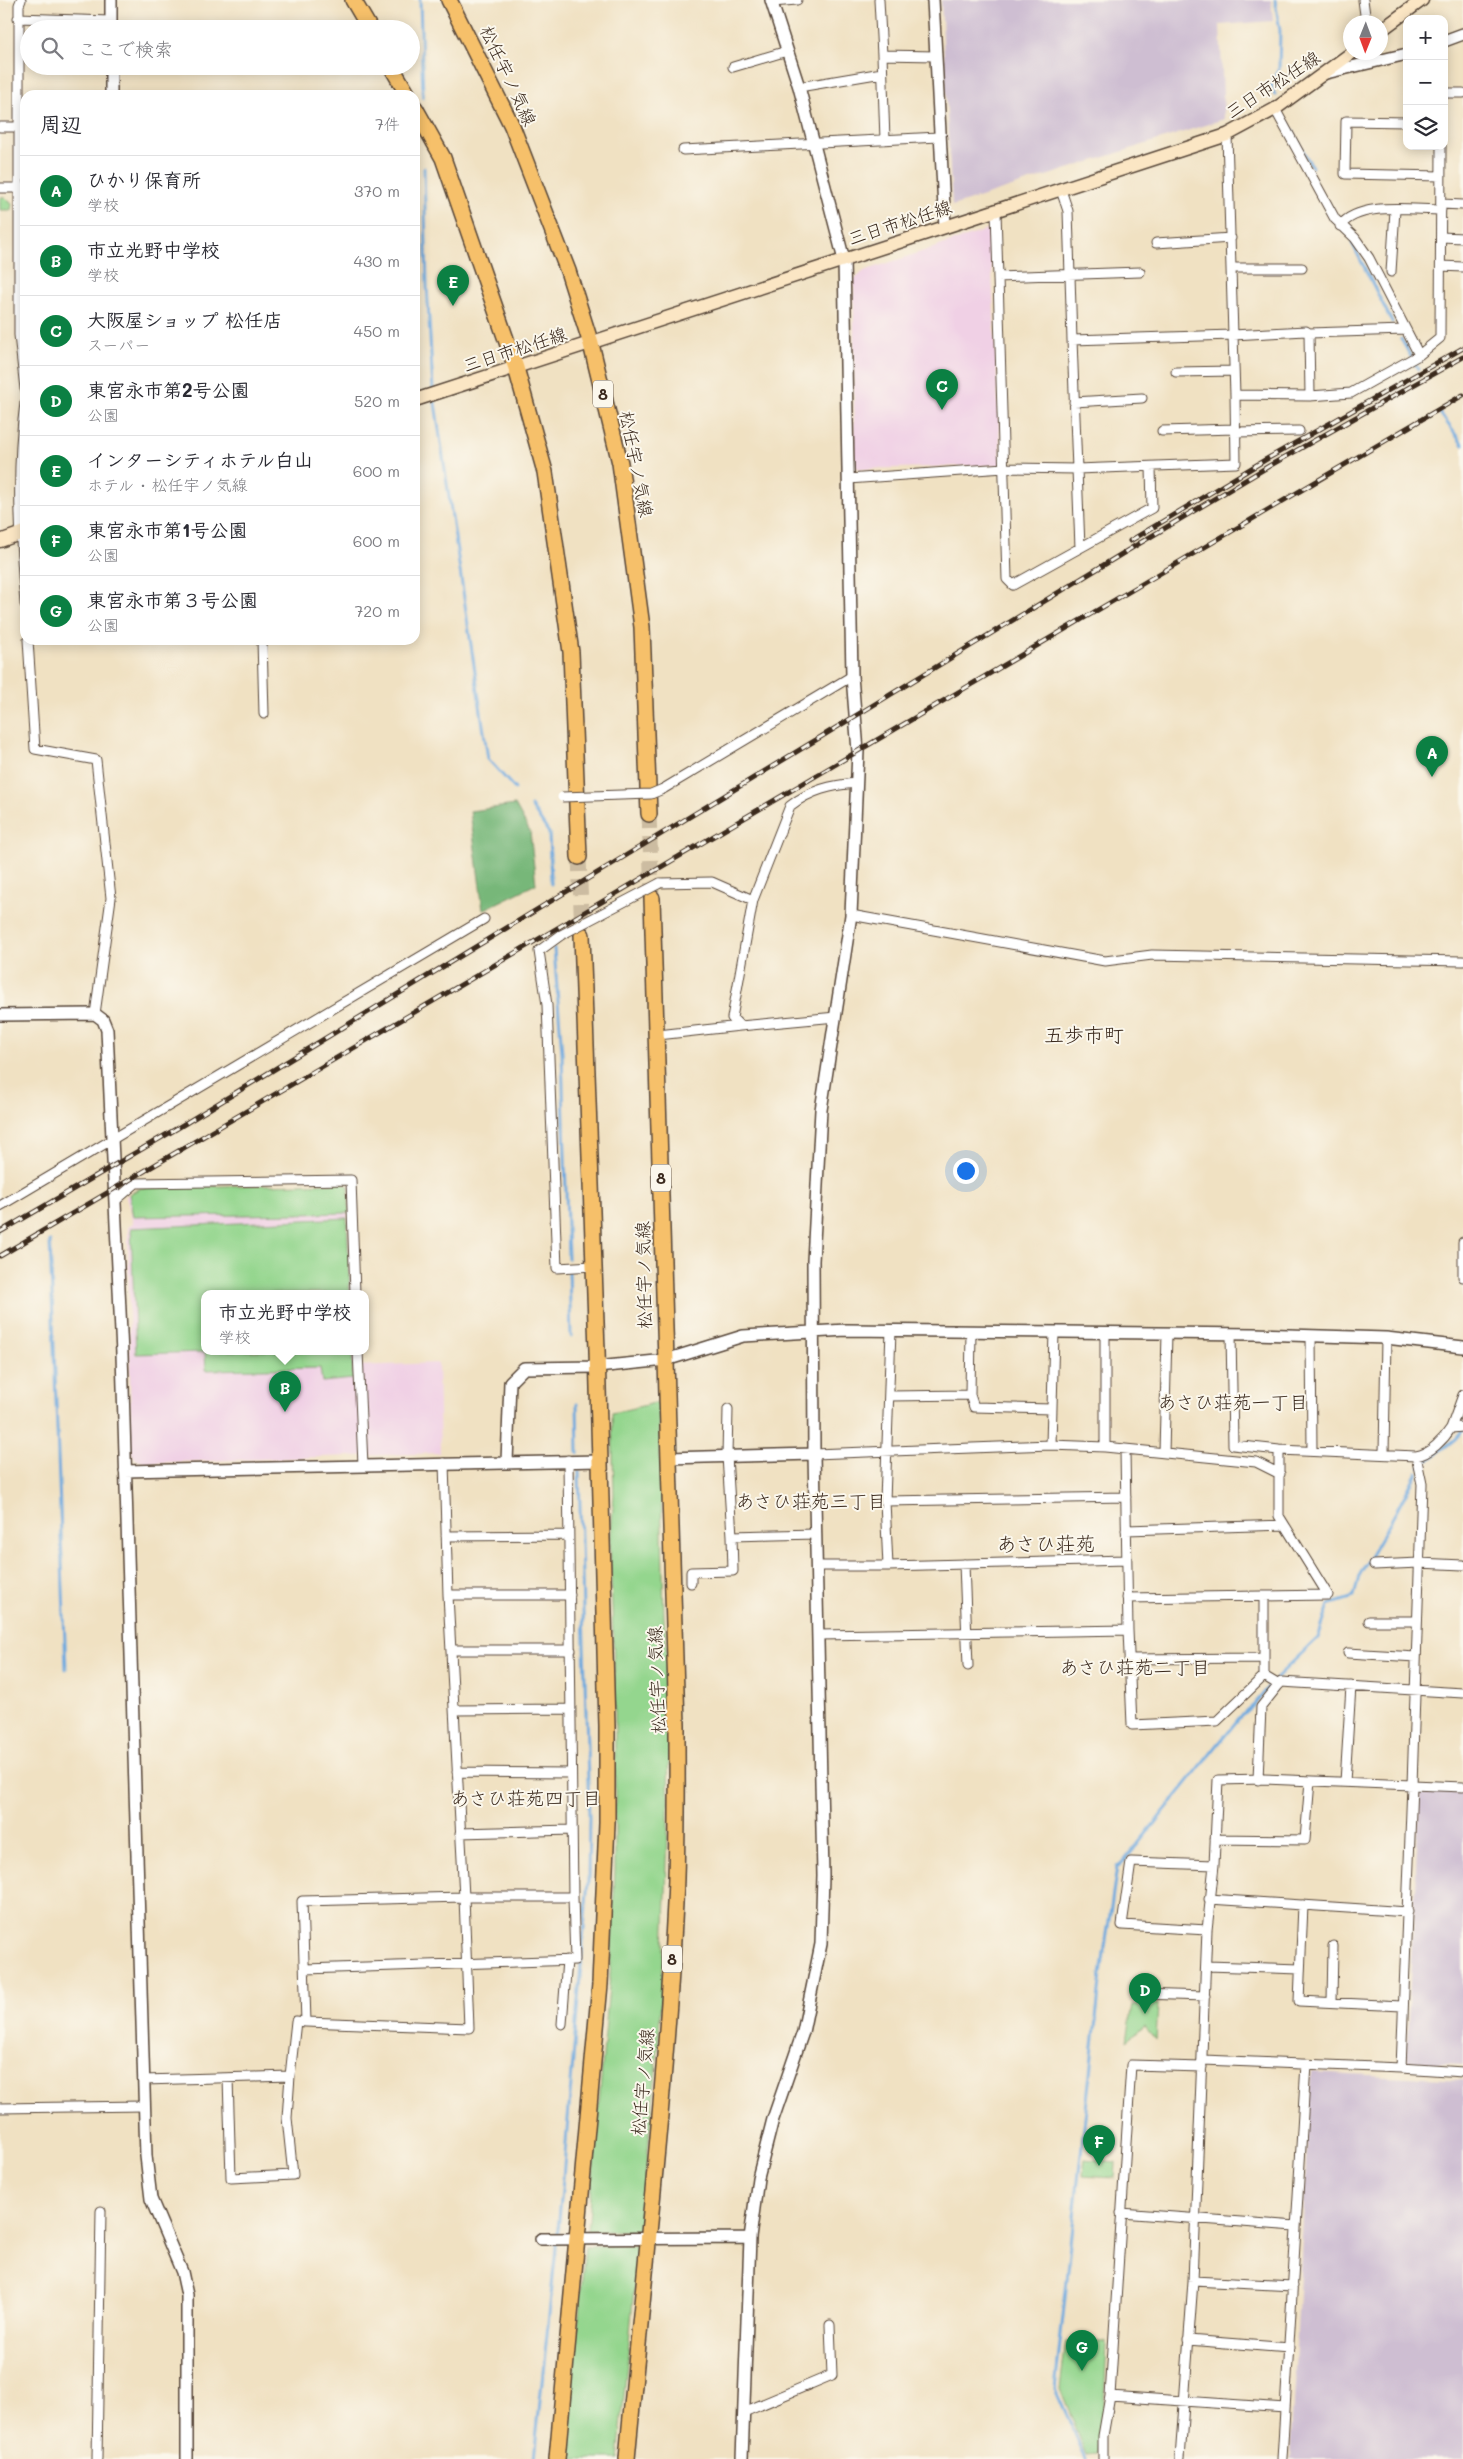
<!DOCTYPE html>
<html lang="ja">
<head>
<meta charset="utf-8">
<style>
	:root { --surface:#fff; --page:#f7f7f7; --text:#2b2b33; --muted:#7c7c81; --line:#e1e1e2; --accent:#0b8043 }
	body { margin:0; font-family:Mali,"Klee One",sans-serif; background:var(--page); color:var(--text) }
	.controls { position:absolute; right:15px; top:15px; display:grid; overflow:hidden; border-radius:10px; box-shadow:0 2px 12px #0003 }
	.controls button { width:45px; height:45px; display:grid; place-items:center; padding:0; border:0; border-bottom:1px solid var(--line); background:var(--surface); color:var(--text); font:25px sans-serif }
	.compass { position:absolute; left:1343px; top:15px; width:45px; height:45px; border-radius:50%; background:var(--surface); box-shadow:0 2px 12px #0003; rotate:181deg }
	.you { position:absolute; left:965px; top:1170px; width:18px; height:18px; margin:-12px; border:4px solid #fff; border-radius:50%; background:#1a73e8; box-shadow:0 0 0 8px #1a73e833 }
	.badge { display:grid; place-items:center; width:32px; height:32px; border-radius:50%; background:var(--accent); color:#fff; font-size:16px; font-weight:700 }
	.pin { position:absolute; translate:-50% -41px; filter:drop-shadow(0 1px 2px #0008) }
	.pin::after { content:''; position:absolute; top:26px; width:18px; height:15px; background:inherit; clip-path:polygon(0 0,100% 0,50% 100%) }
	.popup { position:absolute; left:201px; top:1290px; width:168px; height:65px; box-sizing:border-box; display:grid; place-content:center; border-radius:10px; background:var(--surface); filter:drop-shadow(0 1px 4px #0005); font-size:16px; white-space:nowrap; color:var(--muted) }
	.popup b { font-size:19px; color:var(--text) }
	.popup::after { content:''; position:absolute; left:50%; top:100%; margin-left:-10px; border:10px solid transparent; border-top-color:var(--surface) }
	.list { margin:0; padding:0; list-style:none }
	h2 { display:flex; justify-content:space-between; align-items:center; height:65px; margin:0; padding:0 20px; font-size:21px }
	h2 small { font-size:16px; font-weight:400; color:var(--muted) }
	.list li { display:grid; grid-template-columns:32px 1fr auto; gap:15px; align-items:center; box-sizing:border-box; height:70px; padding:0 20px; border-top:1px solid var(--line) }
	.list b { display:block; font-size:19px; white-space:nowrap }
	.list p { margin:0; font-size:16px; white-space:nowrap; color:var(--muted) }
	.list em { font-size:16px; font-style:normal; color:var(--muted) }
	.icon { flex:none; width:28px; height:28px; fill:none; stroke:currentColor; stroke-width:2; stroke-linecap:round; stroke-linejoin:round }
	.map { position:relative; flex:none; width:1463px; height:2459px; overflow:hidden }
	.search { position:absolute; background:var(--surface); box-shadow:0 2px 12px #0003; left:20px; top:20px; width:400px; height:55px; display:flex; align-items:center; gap:12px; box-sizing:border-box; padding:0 18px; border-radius:28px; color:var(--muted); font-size:19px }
	.panel { position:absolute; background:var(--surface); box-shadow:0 2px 12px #0003; left:20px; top:90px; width:400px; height:555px; border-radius:15px }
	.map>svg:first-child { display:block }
	.built { fill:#f0d0e5 }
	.industrial { fill:#cebed2 }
	.green { fill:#94d68e; stroke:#688056 }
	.forest { fill:#77b779; stroke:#59704c }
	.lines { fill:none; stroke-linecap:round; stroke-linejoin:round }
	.stream { stroke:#6ea9de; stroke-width:3 }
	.primary-tunnel { stroke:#ccbca1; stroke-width:15; stroke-dasharray:15 8; stroke-linecap:butt }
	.minor-casing { stroke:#564537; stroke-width:11 }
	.tertiary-casing { stroke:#564537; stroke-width:14 }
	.secondary-casing { stroke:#564537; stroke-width:15 }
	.primary-casing { stroke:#564537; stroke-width:18 }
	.minor { stroke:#fff; stroke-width:9 }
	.tertiary { stroke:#fff; stroke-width:11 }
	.secondary { stroke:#fbe6c4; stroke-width:12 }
	.primary { stroke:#f6c06b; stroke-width:15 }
	.rail-casing { stroke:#3b2a1e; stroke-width:5 }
	.rail { stroke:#fbf7ec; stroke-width:3; stroke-dasharray:9; stroke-linecap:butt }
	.minor-bridge-casing { stroke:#564537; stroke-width:11; stroke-linecap:butt }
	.minor-bridge { stroke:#fff; stroke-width:9 }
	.labels { text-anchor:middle; stroke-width:4; stroke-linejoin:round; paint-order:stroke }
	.shield { fill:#fbf7ec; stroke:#75685c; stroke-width:1 }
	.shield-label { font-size:16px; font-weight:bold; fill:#3b2a1e }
	.street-label { font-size:18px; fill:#3b2a1e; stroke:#fbf7ec }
	.neighbourhood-label { font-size:19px; fill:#3b2a1e; stroke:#fbf7ec }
	.quarter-label { font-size:20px; fill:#3b2a1e; stroke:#fbf7ec }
</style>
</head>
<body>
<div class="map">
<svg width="1463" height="2459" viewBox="0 0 1463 2459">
	<rect width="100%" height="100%" fill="#fbf7ec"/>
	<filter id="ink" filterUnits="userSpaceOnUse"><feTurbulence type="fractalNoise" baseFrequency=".02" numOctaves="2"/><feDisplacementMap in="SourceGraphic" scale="10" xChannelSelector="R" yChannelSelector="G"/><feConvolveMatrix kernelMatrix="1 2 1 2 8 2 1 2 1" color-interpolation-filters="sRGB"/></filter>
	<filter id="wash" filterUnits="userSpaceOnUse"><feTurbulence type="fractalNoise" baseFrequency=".0096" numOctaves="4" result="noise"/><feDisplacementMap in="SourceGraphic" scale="20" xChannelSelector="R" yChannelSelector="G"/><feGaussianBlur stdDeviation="1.12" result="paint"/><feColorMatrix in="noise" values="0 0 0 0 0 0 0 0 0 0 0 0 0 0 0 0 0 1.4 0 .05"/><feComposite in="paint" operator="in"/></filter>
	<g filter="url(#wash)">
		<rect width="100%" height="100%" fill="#f0e1c2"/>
		<path class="built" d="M990,229L1001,465L860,469L854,466V280L864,271Z
			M346,1185L352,1293H205V1351H355L356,1366L438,1363L440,1453L145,1463L136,1459L131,1453L128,1227L133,1223L126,1196L138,1189Z"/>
		<path class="industrial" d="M941,0H1271L1273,21L1220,25L1224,119L952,206Z
			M1420,1789L1463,1791V2065L1406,2062Z
			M1311,2072L1463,2080V2459H1290Z"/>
		<path class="green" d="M0,197H5L12,204L11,210H0Z
			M342,1183L349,1186V1213L133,1217L129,1194L141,1188Z
			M347,1218L350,1293H205V1351H352L353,1379L322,1382L320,1368L206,1370L205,1352L136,1354L131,1228Z
			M659,1402L664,1619L669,1668L668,1829L665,1926L658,2050L640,2230L588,2232L611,1963L615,1870V1696L610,1546L614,1495L612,1413Z
			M1133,2004H1158L1156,2040L1145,2027L1127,2041Z
			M1085,2159L1116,2162L1115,2178L1083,2176Z
			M638,2246L618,2459H566L585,2247Z
			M1066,2342H1107L1104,2402L1096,2454L1087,2455L1060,2388Z"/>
		<path class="forest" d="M515,805L530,832L536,884L483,910L470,811Z"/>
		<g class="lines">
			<path class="stream" d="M420,0L423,97
				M1275,95L1271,87L1279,69L1280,31L1275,0
				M1287,121L1312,167
				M424,168L427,285L433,390
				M1352,243L1392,322
				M1401,339L1418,369
				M434,396L488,759L515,789
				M1440,413L1463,445
				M531,806L549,833L551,884
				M554,949L562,1053L568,1259
				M50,1241L66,1669
				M569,1272L571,1336
				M577,1404L578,1453
				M1420,1467L1455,1439L1463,1430
				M534,2459L562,2190L588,1881L589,1816L579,1472
				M1086,2459L1055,2388L1101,1974L1117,1867L1125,1860L1240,1717L1254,1705L1277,1677L1318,1638L1329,1605L1354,1597L1359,1576L1397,1510L1417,1472"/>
		</g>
	</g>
	<g filter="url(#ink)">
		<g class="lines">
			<path class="primary-tunnel" d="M649,814L652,898
				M579,857L582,935"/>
			<g class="minor-casing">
				<path id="minor" d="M21,0L19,5V335L25,389
					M879,0L882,55L936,56
					M1363,0L1366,22
					M772,2L797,0
					M18,18L110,21
					M882,55L885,140
					M733,67L787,51
					M799,87L882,73
					M1444,93H1463
					M1407,122L1346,121L1345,174L1441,176
					M0,127H18
					M1227,135L1233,335L1306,331L1309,333L1405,330
					M683,150L939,137
					M0,188H20
					M1061,190L1068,211L1072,340
					M1441,204L1463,205
					M996,211L1007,579L1013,585L1152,508L1151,467
					M1340,226C1360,201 1411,210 1441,210
					M1441,237L1463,238
					M1156,243L1231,238
					M1441,266L1463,267
					M1232,268H1302
					M1391,272L1395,210
					M998,277L1140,272
					M1309,333L1310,396
					M1419,355L1440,338L1441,146
					M1176,372L1234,371
					M1074,402L1142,398
					M25,403C16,470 20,536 25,604
					M1162,431L1235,429
					M1235,432L1299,431
					M848,479L1004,468L1077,469L1072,340L1233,335L1235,395L1310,396L1351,393L1419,355L1369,258L1355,238L1335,219L1275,109
					M1080,548L1077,469L1236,463L1235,395
					M28,640L35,749L96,760L111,898L95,1014
					M262,640L264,714
					M663,789L852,676
					M660,883L712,882L753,900
					M851,915L1105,961L1152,955L1463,961
					M561,935L539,951L547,1005L557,1268L594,1266
					M836,1017L740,1026L732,1018L753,900L790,806C810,790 832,785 857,783
					M658,1035L740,1026
					M115,1201L136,1183L351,1180L355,1293
					M0,1206L484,919
					M1463,1242V1277
					M891,1330L885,1501L888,1566L1126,1560
					M971,1331L970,1395L974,1407L1052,1409
					M1231,1334L1233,1445L1279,1450L1416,1456C1430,1454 1444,1439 1451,1428L1463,1427
					M1311,1336L1312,1451
					M358,1351L363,1465
					M889,1396L970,1395
					M728,1409L727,1456L732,1536L816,1534
					M1451,1428L1463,1395
					M1051,1445L1054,1332
					M1105,1447V1333
					M1164,1453L1167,1333
					M814,1454L1051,1445L1105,1447L1256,1462L1280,1474
					M1384,1454L1386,1338
					M885,1501L1126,1497
					M1126,1530L1284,1525
					M446,1536L568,1535
					M964,1564L968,1666
					M1374,1565L1419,1563L1463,1565
					M817,1566H888
					M691,1583V1572L733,1571L732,1536
					M448,1595H570
					M1127,1598L1328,1595L1279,1516V1450
					M1369,1621H1417
					M1128,1630L1132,1725L1217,1721L1264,1676L1279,1685
					M819,1635L1128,1630L1125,1451
					M452,1650H571
					M1348,1653L1416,1657
					M1129,1659L1264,1658
					M1264,1676V1596
					M455,1710L571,1709
					M457,1772L571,1773
					M1258,1780L1261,1707L1281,1682L1463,1693
					M1345,1782L1351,1686
					M460,1833L572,1830
					M1215,1839L1305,1840L1310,1781
					M1209,1899L1408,1912
					M1303,1905L1299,2001L1402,2006
					M1207,1930L1214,1865
					M1207,1966L1300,1969
					M305,1969L575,1960L573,1897
					M1140,1994L1205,1996
					M1332,2002L1333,1946
					M306,2022L469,2028L464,1897H573L568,1460
					M562,2024L567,1960
					M1203,2060L1401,2068L1412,1785L1463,1787
					M1401,2068L1463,2072
					M228,2078L231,2178L293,2175L287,2118L290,2076
					M143,2080L290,2076L296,2021L306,2022L302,1901L464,1897L448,1595L444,1463
					M0,2108L144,2106
					M1121,2213L1296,2226
					M1193,2281L1293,2286
					M1188,2340L1289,2348
					M1110,2396L1285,2408
					M744,2412L832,2375L830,2325
					M97,2459L101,2211
					M1103,2459V2436L1110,2396L1131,2065L1202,2067
					M1180,2459L1193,2281L1207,1930L1122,1925L1131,1862L1214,1865L1218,1780L1264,1779L1412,1785L1422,1484L1416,1456
					M1282,2459L1306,2064"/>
			</g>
			<g class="tertiary-casing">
				<path id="tertiary" d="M933,0L945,227
					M111,29V0
					M1444,41L1463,34
					M111,66V95
					M1326,73L1407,54
					M20,188H25
					M0,1015L95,1014L103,1020L107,1030L122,1354L146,2156L151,2199L182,2272L187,2295V2459
					M668,1458L814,1454
					M507,1462L510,1382L524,1368L597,1367L666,1360L743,1336L846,1330L1254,1334L1386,1338L1463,1347
					M125,1471L600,1461
					M541,2239L750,2238
					M742,2459L750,2238L758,2178L773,2119L803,2032L821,1944L823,1875L814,1454L813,1261L821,1110L851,915L858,751L852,676L844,260L799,87L771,0"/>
			</g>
			<g class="secondary-casing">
				<path id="secondary" d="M1380,31L1422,0
					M415,400L1227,135L1275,109L1353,52
					M0,541L25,532"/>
			</g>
			<g class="primary-casing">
				<path id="primary" d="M353,0L370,29
					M449,0L512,126L568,271L591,344L620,463L642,627L649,814
					M391,66L408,95
					M415,108L443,158L516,368L545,472L571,652L579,857
					M557,2459L600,1984L607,1823V1726L597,1350L582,935
					M627,2459C644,2274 666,2088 675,1903C678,1844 677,1784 677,1725L652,898"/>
			</g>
			<use href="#minor" class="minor"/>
			<use href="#tertiary" class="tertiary"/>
			<use href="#secondary" class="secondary"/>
			<use href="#primary" class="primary"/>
			<g class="rail-casing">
				<path id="rail" d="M1130,541L1265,460L1463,348
					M0,1232L176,1129L1130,549L1269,466L1463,357
					M0,1256L1463,395"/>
			</g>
			<use href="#rail" class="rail"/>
			<g class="minor-bridge-casing">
				<path id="minor-bridge" d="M562,797L651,794L663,789
					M561,935L660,883"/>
			</g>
			<use href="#minor-bridge" class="minor-bridge"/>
		</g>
	</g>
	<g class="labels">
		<g class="shield">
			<rect x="593" y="380.5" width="20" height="27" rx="4"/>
			<rect x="651" y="1164.5" width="20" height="27" rx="4"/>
			<rect x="662" y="1945.5" width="20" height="27" rx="4"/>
		</g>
		<g class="shield-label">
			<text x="603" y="400">8</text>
			<text x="661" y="1184">8</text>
			<text x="672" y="1965">8</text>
		</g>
		<g class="street-label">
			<text transform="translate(508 76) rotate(65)" y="6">松任宇ノ気線</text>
			<text transform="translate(1273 85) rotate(-33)" y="6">三日市松任線</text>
			<text transform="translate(900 223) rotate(-18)" y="6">三日市松任線</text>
			<text transform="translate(515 350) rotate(-18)" y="6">三日市松任線</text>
			<text transform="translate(636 464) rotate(79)" y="6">松任宇ノ気線</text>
			<text transform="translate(644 1275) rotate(-91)" y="6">松任宇ノ気線</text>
			<text transform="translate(657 1680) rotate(-92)" y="6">松任宇ノ気線</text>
			<text transform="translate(643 2082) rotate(-85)" y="6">松任宇ノ気線</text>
		</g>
		<g class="neighbourhood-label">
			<text x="1233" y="1409">あさひ荘苑一丁目</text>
			<text x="811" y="1508">あさひ荘苑三丁目</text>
			<text x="1135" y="1674">あさひ荘苑二丁目</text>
			<text x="526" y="1805">あさひ荘苑四丁目</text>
		</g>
		<g class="quarter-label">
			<text x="1084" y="1042">五歩市町</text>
			<text x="1046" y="1551">あさひ荘苑</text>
		</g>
	</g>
</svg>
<div class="controls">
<button>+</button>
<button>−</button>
<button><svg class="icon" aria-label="layers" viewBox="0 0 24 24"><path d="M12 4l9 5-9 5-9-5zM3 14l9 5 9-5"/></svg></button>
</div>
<svg class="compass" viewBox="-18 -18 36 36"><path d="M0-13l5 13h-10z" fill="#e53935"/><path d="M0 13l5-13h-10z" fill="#7c7c81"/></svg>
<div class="you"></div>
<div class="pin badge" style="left:1432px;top:777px">A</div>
<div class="pin badge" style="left:285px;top:1412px">B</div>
<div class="popup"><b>市立光野中学校</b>学校</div>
<div class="pin badge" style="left:942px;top:410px">C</div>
<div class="pin badge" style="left:1145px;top:2014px">D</div>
<div class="pin badge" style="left:453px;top:306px">E</div>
<div class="pin badge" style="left:1099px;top:2166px">F</div>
<div class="pin badge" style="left:1082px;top:2371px">G</div>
<div class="search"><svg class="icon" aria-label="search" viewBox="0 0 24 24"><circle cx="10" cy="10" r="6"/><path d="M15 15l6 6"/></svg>ここで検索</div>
<section class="panel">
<h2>周辺<small>7件</small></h2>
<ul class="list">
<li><span class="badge">A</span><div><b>ひかり保育所</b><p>学校</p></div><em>370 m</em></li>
<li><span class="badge">B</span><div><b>市立光野中学校</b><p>学校</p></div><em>430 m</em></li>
<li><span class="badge">C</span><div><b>大阪屋ショップ 松任店</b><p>スーパー</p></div><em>450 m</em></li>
<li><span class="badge">D</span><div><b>東宮永市第2号公園</b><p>公園</p></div><em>520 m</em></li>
<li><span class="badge">E</span><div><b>インターシティホテル白山</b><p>ホテル · 松任宇ノ気線</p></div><em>600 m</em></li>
<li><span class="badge">F</span><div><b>東宮永市第1号公園</b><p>公園</p></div><em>600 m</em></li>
<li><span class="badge">G</span><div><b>東宮永市第３号公園</b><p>公園</p></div><em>720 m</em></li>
</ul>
</section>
</div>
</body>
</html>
